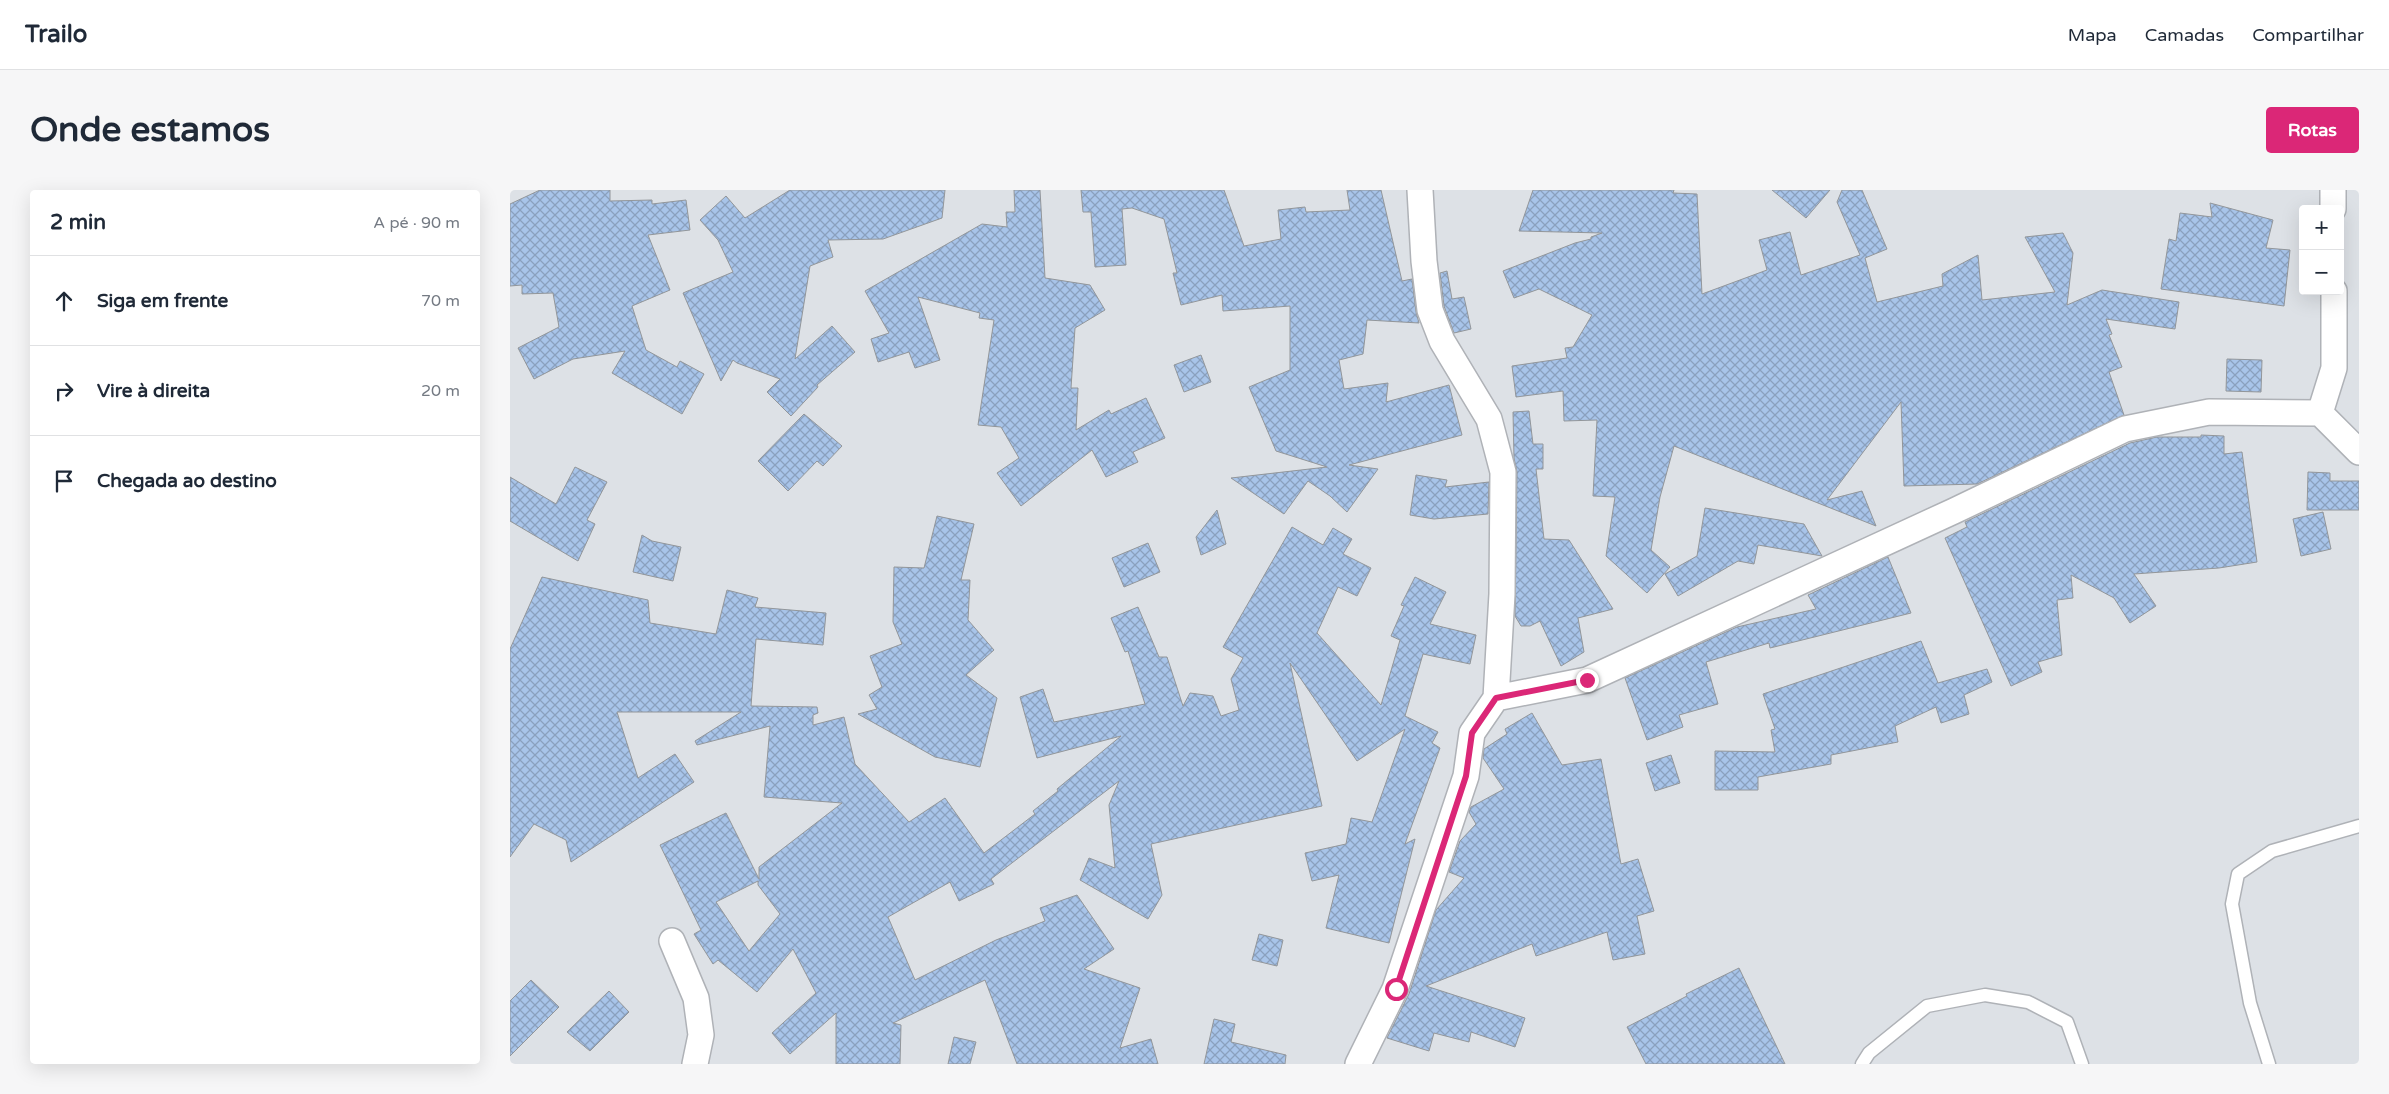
<!DOCTYPE html>
<html lang="pt">
<head>
<meta charset="utf-8">
<style>
	:root { --surface:#fff; --page:#f6f6f7; --text:#1f2937; --muted:#747a83; --line:#e0e1e3; --accent:#db2777 }
	body { margin:0; font-family:"Varela Round",sans-serif; background:var(--page); color:var(--text) }
	.controls { position:absolute; right:15px; top:15px; display:grid; overflow:hidden; border-radius:5px; box-shadow:0 5px 20px #0002 }
	.controls button { width:45px; height:45px; display:grid; place-items:center; padding:0; border:0; border-bottom:1px solid var(--line); background:var(--surface); color:var(--text); font:25px sans-serif }
	.stop { position:absolute; width:15px; height:15px; margin:-11px; border:4px solid #db2777; border-radius:50%; background:#fff }
	.stop.end { background:#db2777; border-color:#fff; box-shadow:0 1px 5px #0008 }
	.list { margin:0; padding:0; list-style:none }
	h2 { display:flex; justify-content:space-between; align-items:center; height:65px; margin:0; padding:0 20px; font-size:21px }
	h2 small { font-size:16px; font-weight:400; color:var(--muted) }
	.list li { display:grid; grid-template-columns:32px 1fr auto; gap:15px; align-items:center; box-sizing:border-box; height:90px; padding:0 20px; border-top:1px solid var(--line) }
	.list b { display:block; font-size:19px; white-space:nowrap }
	.list em { font-size:16px; font-style:normal; color:var(--muted) }
	.icon { flex:none; width:28px; height:28px; fill:none; stroke:currentColor; stroke-width:2; stroke-linecap:round; stroke-linejoin:round }
	.map { position:relative; flex:none; width:1849px; height:874px; overflow:hidden; border-radius:5px }
	header { display:flex; align-items:center; gap:30px; box-sizing:border-box; height:70px; padding:0 25px; background:var(--surface); border-bottom:1px solid var(--line) }
	header strong { font-size:24px }
	nav { display:flex; gap:28px; margin-inline-start:auto; font-size:18px }
	.intro { display:flex; align-items:center; justify-content:space-between; box-sizing:border-box; height:120px; padding:0 30px }
	h1 { margin:0; font-size:35px }
	.button { padding:12px 22px; border-radius:5px; background:var(--accent); color:#fff; font-size:18px; font-weight:700 }
	main { display:flex; gap:30px; padding:0 30px }
	aside { flex:1; background:var(--surface); border-radius:5px; box-shadow:0 5px 20px #0002 }
	.map>svg:first-child { display:block }
	.building { fill:url(#building-cross-hatch); stroke:#92969a; fill-rule:evenodd }
	.lines { fill:none; stroke-linecap:round; stroke-linejoin:round }
	.service-casing { stroke:#afb2b7; stroke-width:15 }
	.minor-casing { stroke:#afb2b7; stroke-width:28 }
	.service { stroke:#fff; stroke-width:12 }
	.minor { stroke:#fff; stroke-width:25 }
	.route { stroke:#db2777; stroke-width:6 }
</style>
</head>
<body>
<header>
<strong>Trailo</strong>
<nav><a>Mapa</a><a>Camadas</a><a>Compartilhar</a></nav>
</header>
<div class="intro"><h1>Onde estamos</h1><a class="button">Rotas</a></div>
<main>
<aside>
<h2>2 min<small>A pé · 90 m</small></h2>
<ul class="list">
<li><svg class="icon" aria-label="ahead" viewBox="0 0 24 24"><path d="M12 20V5M6 11l6-6 6 6"/></svg><div><b>Siga em frente</b></div><em>70 m</em></li>
<li><svg class="icon" aria-label="right" viewBox="0 0 24 24"><path d="M7 20v-9h11M14 6l5 5-5 5"/></svg><div><b>Vire à direita</b></div><em>20 m</em></li>
<li><svg class="icon" aria-label="arrive" viewBox="0 0 24 24"><path d="M6 21V4h12l-3 4 3 4H6"/></svg><div><b>Chegada ao destino</b></div></li>
</ul>
</aside>
<div class="map">
<svg width="1849" height="874" viewBox="0 0 1849 874">
	<defs>
		<pattern id="building-cross-hatch" width="8" height="8" patternUnits="userSpaceOnUse" patternTransform="scale(1.25)"><rect width="8" height="8" fill="#a8c4e9"/><path d="M0 0l8 8M0 8l8-8" fill="none" stroke="#8aa0be"/></pattern>
	</defs>
	<rect width="100%" height="100%" fill="#dde1e6"/>
	<path class="building" d="M30,0H100V11L142,10V14L176,10L180,40L138,45L160,100L122,116L136,160L167,177L170,171L194,184L172,224L102,183L115,161L63,169L24,189L8,158L49,137L43,103L12,104V95L0,96V14Z
		M280,0H435L432,28L373,49L318,50L323,67L300,76L285,169L322,136L345,162L307,195L308,197L281,226L257,202L270,189L227,173L223,170L211,191L173,103L223,82L208,50L190,30L216,6L235,28Z
		M504,0H530L535,88L580,95L595,120L565,138L561,198H568L566,240L599,220L601,224L636,208L655,248L623,262L628,272L596,287L582,260L511,316L487,283L509,268L491,237L468,235L484,130L469,128L470,123L408,107L430,170L405,178L399,162L368,172L361,149L379,143L355,101L472,34L497,37L496,22H505Z
		M571,0H714L734,56L771,49L768,20L795,17L796,22L840,20L837,0H871L892,91L902,89L906,122L909,133L857,130L853,164L829,170L834,199L878,193L876,212L939,195L952,245L839,275L868,279L837,322L820,306L798,291L774,324L721,288L817,277L766,261L739,197L780,180V116L713,121L712,105L671,115L663,83H667L654,29L622,18L612,19L616,75L585,77L581,22H573Z
		M1023,0H1164L1163,3L1187,4L1192,104L1257,80L1249,50L1280,42L1291,85L1350,65L1327,12L1332,0H1352L1377,59L1355,68L1367,112L1433,96L1432,84L1468,65L1472,110L1545,102L1515,47L1553,43L1563,63L1557,115L1592,100L1669,112L1665,139L1596,129L1602,144L1599,145L1612,177L1599,182L1614,225L1467,294L1394,296L1391,212L1317,310L1352,301L1366,336L1164,256L1150,307L1141,360L1160,377L1137,403L1096,366L1105,307L1083,306L1087,230L1054,231L1053,201L1006,207L1002,176L1057,168L1055,158L1063,157L1082,125L1029,99L1004,108L993,81L1065,53L1081,49V47L1092,43L1009,41Z
		M1262,0H1320L1296,28Z
		M1700,13L1763,30L1756,58L1780,60L1774,116L1651,99L1659,49L1666,51L1670,23L1702,27Z
		M937,81L942,109L954,107L961,139L944,143L934,116L930,83Z
		M691,165L701,192L674,202L664,175Z
		M1717,169L1752,170L1751,202L1716,201Z
		M1019,221L1023,254H1033V279H1026L1034,349L1059,350L1103,419L1068,428L1074,462L1051,476L1030,431L1020,436H1011L1005,426L1007,282L1004,268L1003,222Z
		M294,224L332,256L313,276L307,271L278,301L248,271Z
		M1691,245L1714,246V264L1732,262L1747,372L1709,378L1624,384L1646,416L1620,433L1604,408L1561,385L1563,408L1547,410L1552,465L1528,472L1532,482L1501,496L1435,348L1457,337L1455,332L1620,253L1647,247H1691Z
		M65,277L97,292L77,330L85,334L68,371L0,331V287L46,314Z
		M1798,282L1820,283V291H1849V320H1797Z
		M906,285L937,290L935,297L979,292L978,324L924,329L900,325Z
		M1195,318L1294,334L1312,366L1248,355L1244,374L1228,371L1168,406L1155,384L1187,366Z
		M707,320L716,354L691,365L686,347Z
		M1813,322L1821,359L1791,366L1783,329Z
		M427,326L464,334L451,390H460L458,430L484,460L456,485L487,508L470,577L425,567L348,524L367,519L359,505L372,497L360,466L392,454L383,432L384,377L414,378Z
		M782,337L813,355L823,338L842,349L833,364L861,378L847,406L828,397L807,443L871,515L890,450L881,446L894,416L891,415L905,387L936,402L920,434L966,445L960,474L913,464L895,526L928,542L922,553L930,558L895,654L905,649L879,753L816,738L829,685L802,691L795,663L836,654L841,628L862,632L895,539L847,571L780,473L812,616L641,654L652,705L638,729L570,690L579,668L605,678L599,615L609,591L481,689L484,694L449,711L440,692L378,727L405,790L486,750L535,731L530,718L567,705L604,759L574,779L630,798L610,858L641,849L648,874H507L475,790L383,833L391,835L390,874H326V823L280,864L262,843L306,803L283,759L247,802L208,770L203,774L184,744L191,740L150,655L216,623L249,689V677L332,613L254,607L260,536L187,555L185,551L231,522H107L128,588L165,564L184,592L61,672L56,650L24,634L0,667V459L32,387L138,410L140,433L206,444L217,400L248,408L245,417L316,423L313,455L246,449L241,516L307,517L308,523L303,525V535L334,527L345,574L399,632L435,608L474,663L525,624L523,621L548,601L547,599L611,546L527,568L510,507L533,499L544,532L635,514L618,461L615,462L601,428L628,417L649,467H657L673,516L680,503L703,506L711,526L729,520L721,489L733,468L713,457ZM248,691V695L270,724L239,761L206,712Z
		M132,345L142,351L171,357L163,391L123,382Z
		M638,353L650,382L614,397L602,368Z
		M1378,367L1401,423L1260,458L1259,453L1196,472L1208,514L1169,525L1173,537L1137,550L1115,488L1227,437L1306,419L1298,405Z
		M1411,451L1428,493L1477,479L1482,492L1454,505L1459,524L1431,533L1426,517L1385,536L1388,552L1321,565V574L1248,587V600H1205V561L1265,562L1261,540L1265,539L1253,504Z
		M1022,523L1052,575L1091,569L1111,674L1128,669L1144,721L1127,726L1135,764L1103,770L1097,742L1026,766L1022,754L916,796L1015,828L1005,857L961,842L959,852L924,843L919,861L877,848L899,804L926,720L954,688L939,682L950,651L966,634L959,622L961,617L994,599L973,568L974,559L997,544L995,539Z
		M1161,565L1170,593L1145,601L1136,573Z
		M749,744L773,750L767,776L742,770Z
		M1229,778L1275,874H1136L1117,837L1177,806L1176,804Z
		M21,790L49,817L0,866V811Z
		M99,801L119,822L80,861L57,842Z
		M704,829L725,834L721,852L776,865L775,874H694Z
		M444,847L466,852L460,874H438Z"/>
	<g class="lines">
		<g class="service-casing">
			<path id="service" d="M1352,874L1359,863L1417,816L1475,805L1518,812L1557,832L1572,874
				M1759,874L1740,813L1722,714L1728,684L1762,661L1849,636"/>
		</g>
		<g class="minor-casing">
			<path id="minor" d="M910,0L914,71L920,120L932,151L979,229L993,282L992,404L986,508
				M1823,0V19
				M1810,223L1824,178V101
				M162,751L186,808L191,845L185,874
				M848,874L885,799L956,586L962,543L986,508L1077,490L1444,321L1615,239L1699,222L1810,223L1849,262"/>
		</g>
		<use href="#service" class="service"/>
		<use href="#minor" class="minor"/>
	</g>
	<g class="lines">
		<path class="route" d="M886,799L956,586L962,543L986,508L1077,490"/>
	</g>
</svg>
<div class="controls">
<button>+</button>
<button>−</button>
</div>
<div class="stop" style="left:886px;top:799px"></div>
<div class="stop end" style="left:1077px;top:490px"></div>
</div>
</main>
</body>
</html>
